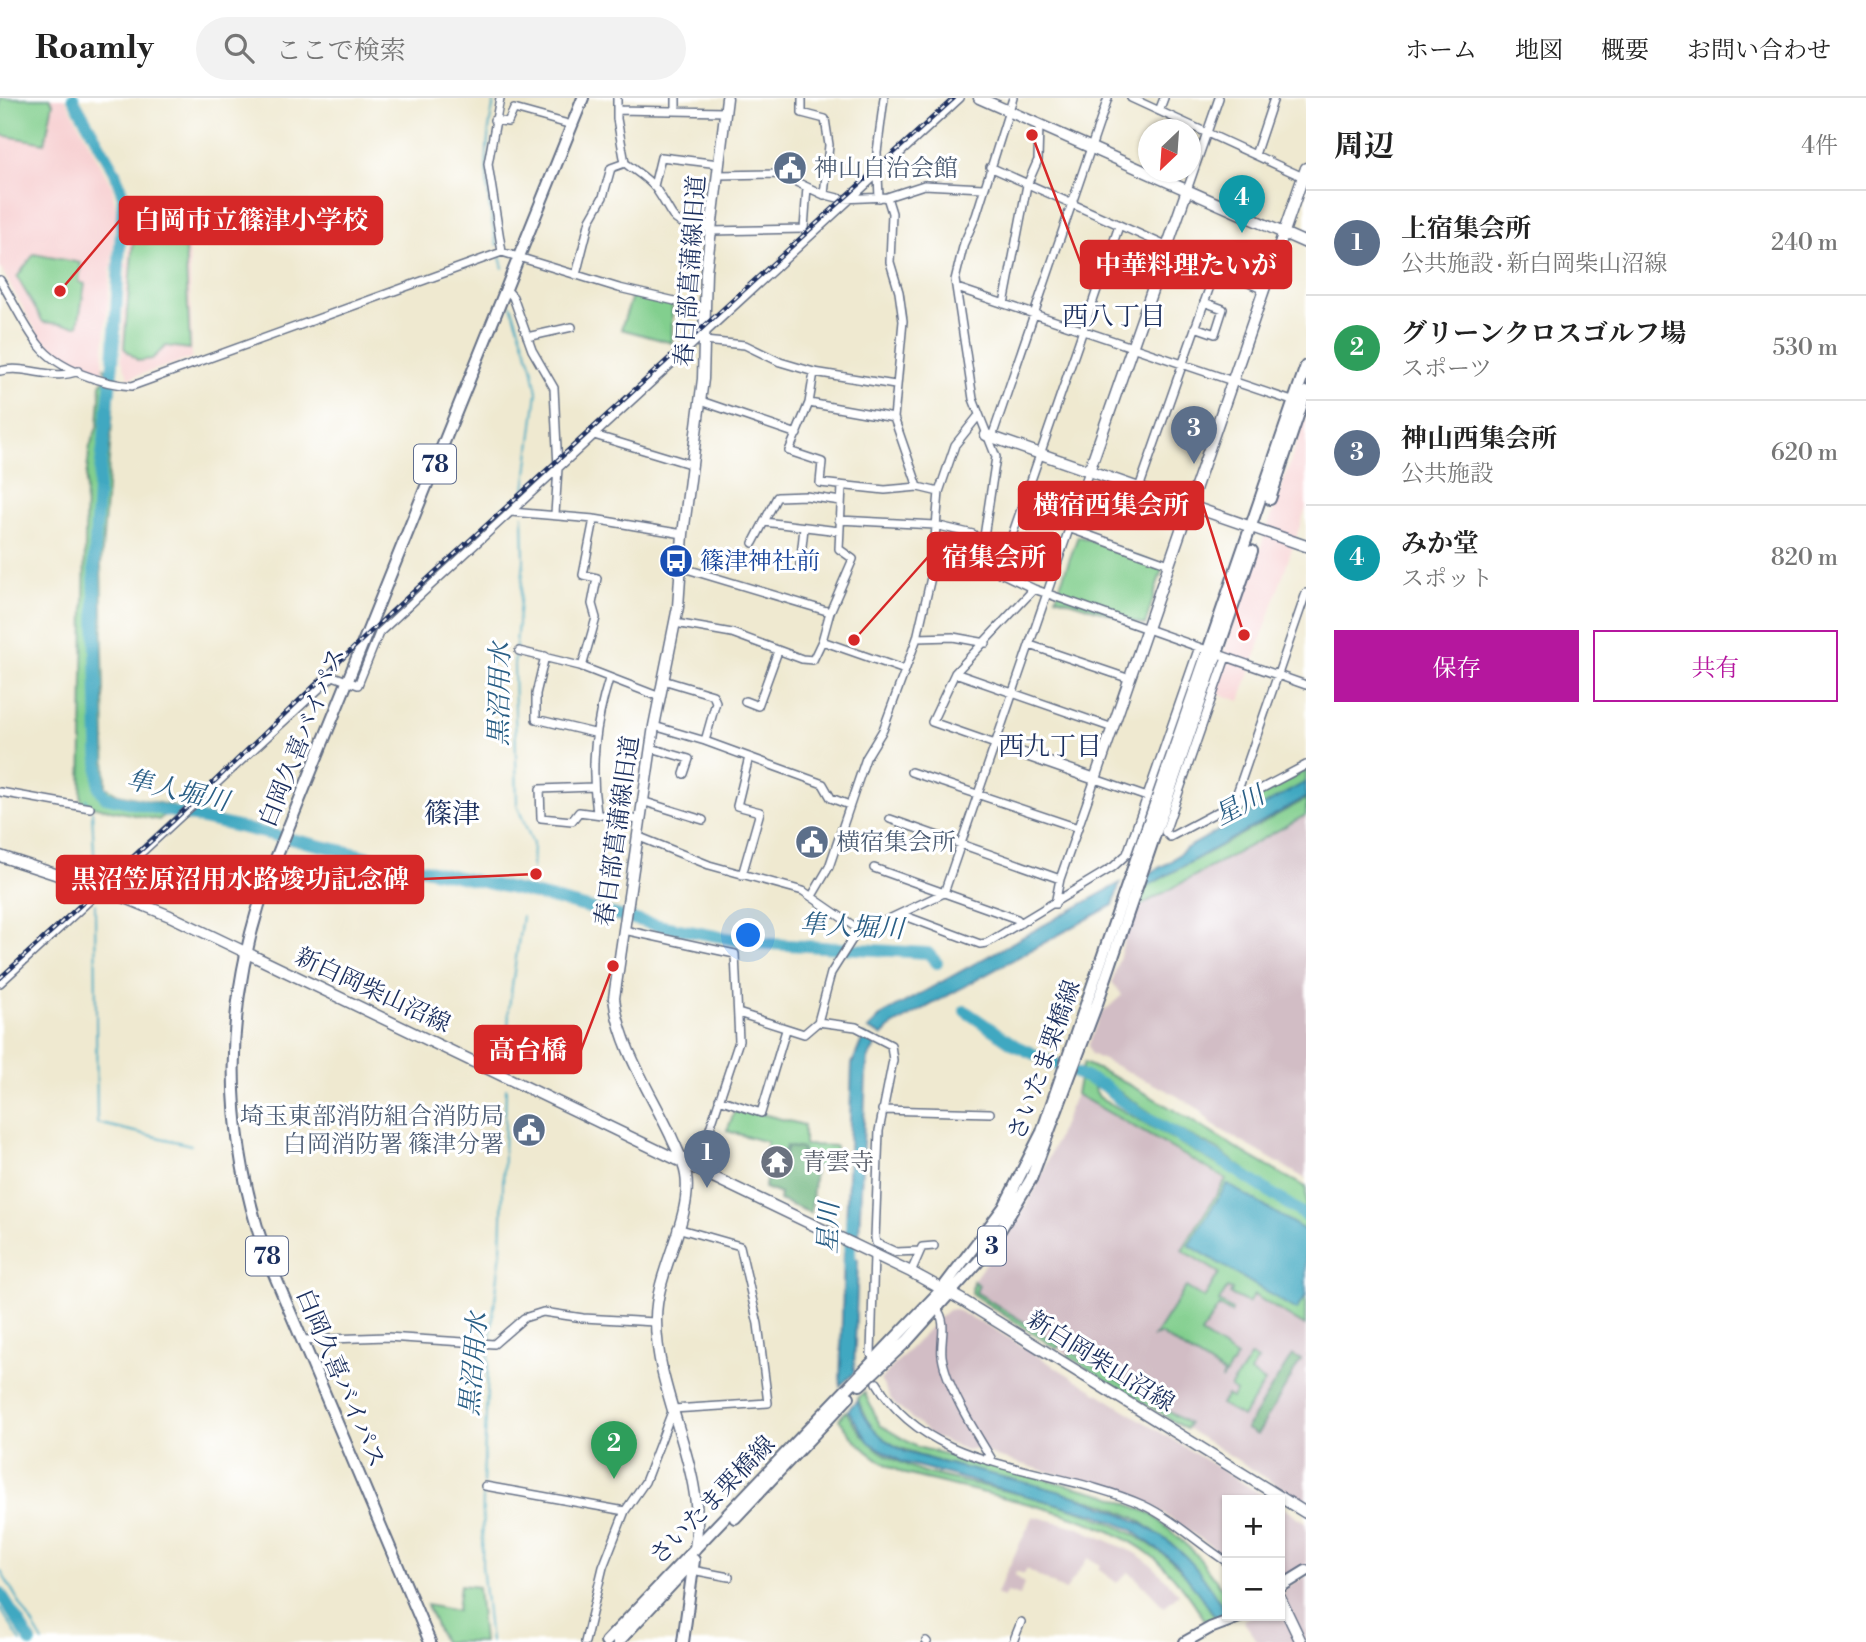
<!DOCTYPE html>
<html lang="ja">
<head>
<meta charset="utf-8">
<style>
	:root { --surface:#fff; --page:#f2f2f2; --text:#222; --muted:#767676; --line:#e0e0e0; --accent:#b5179e }
	body { margin:0; font-family:"Libre Bodoni","Noto Serif JP",serif; background:var(--page); color:var(--text) }
	.controls { position:absolute; right:21px; bottom:21px; display:grid; overflow:hidden; border-radius:0px; box-shadow:0 2px 5px #0004 }
	.controls button { width:63px; height:63px; display:grid; place-items:center; padding:0; border:0; border-bottom:2px solid var(--line); background:var(--surface); color:var(--text); font:35px sans-serif }
	.compass { position:absolute; left:1138px; top:21px; width:63px; height:63px; border-radius:50%; background:var(--surface); box-shadow:0 2px 5px #0004; rotate:205deg }
	.you { position:absolute; left:749px; top:838px; width:24px; height:24px; margin:-18px; border:5px solid #fff; border-radius:50%; background:#1a73e8; box-shadow:0 0 0 10px #1a73e833 }
	.badge { display:grid; place-items:center; width:46px; height:46px; border-radius:50%; background:var(--accent); color:#fff; font-size:23px; font-weight:700 }
	.pin { position:absolute; translate:-50% -58px; filter:drop-shadow(0 2px 4px #0008) }
	.pin::after { content:''; position:absolute; top:37px; width:24px; height:21px; background:inherit; clip-path:polygon(0 0,100% 0,50% 100%) }
	.list { margin:0; padding:0; list-style:none }
	h2 { display:flex; justify-content:space-between; align-items:center; height:91px; margin:0; padding:0 28px; font-size:30px }
	h2 small { font-size:23px; font-weight:400; color:var(--muted) }
	.list li { display:grid; grid-template-columns:46px 1fr auto; gap:21px; align-items:center; box-sizing:border-box; height:105px; padding:0 28px; border-top:2px solid var(--line) }
	.list b { display:block; font-size:26px; white-space:nowrap }
	.list p { margin:0; font-size:23px; white-space:nowrap; color:var(--muted) }
	.list em { font-size:23px; font-style:normal; color:var(--muted) }
	.actions { display:flex; gap:14px; padding:21px 28px }
	.actions a { flex:1; padding:16px 0; border:2px solid var(--accent); border-radius:0px; text-align:center; font-size:24px; color:var(--accent) }
	.actions .main { background:var(--accent); color:#fff }
	.icon { flex:none; width:38px; height:38px; fill:none; stroke:currentColor; stroke-width:2; stroke-linecap:round; stroke-linejoin:round }
	.map { position:relative; flex:none; width:1306px; height:1544px; overflow:hidden }
	header { display:flex; align-items:center; gap:42px; box-sizing:border-box; height:98px; padding:0 35px; background:var(--surface); border-bottom:2px solid var(--line) }
	header strong { font-size:33px }
	nav { display:flex; gap:38px; margin-inline-start:auto; font-size:24px }
	.search { width:490px; height:63px; background:var(--page); display:flex; align-items:center; gap:18px; box-sizing:border-box; padding:0 24px; border-radius:38px; color:var(--muted); font-size:26px }
	main { display:flex }
	aside { flex:1; background:var(--surface) }
	.map>svg:first-child { display:block }
	.built { fill:#f7cfd0 }
	.industrial { fill:#d2bdc5 }
	.green { fill:#82cf8e; stroke:#4e7f76; stroke-width:2 }
	.forest { fill:#69b279; stroke:#42706c; stroke-width:2 }
	.water { fill:#41a8c1; stroke:#2e6c90; stroke-width:2 }
	.lines { fill:none; stroke-linecap:round; stroke-linejoin:round }
	.stream { stroke:#41a8c1; stroke-width:2 }
	.river { stroke:#41a8c1; stroke-width:12 }
	.street-casing { stroke:#657086; stroke-width:10 }
	.secondary-casing { stroke:#657086; stroke-width:13 }
	.primary-casing { stroke:#657086; stroke-width:14 }
	.street { stroke:#fff; stroke-width:7 }
	.secondary { stroke:#fff; stroke-width:10 }
	.primary { stroke:#fff; stroke-width:10 }
	.rail-casing { stroke:#1b2f5e; stroke-width:4.5 }
	.rail { stroke:#fff; stroke-width:2; stroke-dasharray:5; stroke-linecap:butt }
	.labels { text-anchor:middle; stroke-width:6; stroke-linejoin:round; paint-order:stroke }
	.shield { fill:#fff; stroke:#5f6d8e; stroke-width:2 }
	.shield-label { font-size:23px; font-weight:bold; fill:#1b2f5e }
	.service-label { font-size:24px; fill:#4e5e75; stroke:#fff; text-anchor:start }
	.street-label { font-size:24px; fill:#1b2f5e; stroke:#fff }
	.transit-label { font-size:24px; fill:#164399; stroke:#fff; text-anchor:start }
	.worship-label { font-size:24px; fill:#5b616d; stroke:#fff; text-anchor:start }
	.neighbourhood-label { font-size:26px; fill:#1b2f5e; stroke:#fff }
	.water-label { font-size:26px; font-style:italic; fill:#2a5f86; stroke:#fff }
	.quarter-label { font-size:28px; fill:#1b2f5e; stroke:#fff }
	.leader { fill:none; stroke:#d62828; stroke-width:2.5 }
	.callout-dot { fill:#d62828; stroke:#fff; stroke-width:2.5 }
	.callout { fill:#d62828; stroke:#d62828; stroke-width:2.5 }
	.callout-label { font-size:26px; text-anchor:middle; font-weight:bold; fill:#fff }
</style>
</head>
<body>
<header>
<strong>Roamly</strong>
<div class="search"><svg class="icon" aria-label="search" viewBox="0 0 24 24"><circle cx="10" cy="10" r="6"/><path d="M15 15l6 6"/></svg>ここで検索</div>
<nav><a>ホーム</a><a>地図</a><a>概要</a><a>お問い合わせ</a></nav>
</header>
<main>
<div class="map">
<svg width="1306" height="1544" viewBox="0 0 1306 1544">
	<rect width="100%" height="100%" fill="#fff"/>
	<filter id="ink" filterUnits="userSpaceOnUse"><feTurbulence type="fractalNoise" baseFrequency=".0143" numOctaves="2"/><feDisplacementMap in="SourceGraphic" scale="14" xChannelSelector="R" yChannelSelector="G"/><feConvolveMatrix kernelMatrix="1 2 1 2 8 2 1 2 1" color-interpolation-filters="sRGB"/></filter>
	<filter id="wash" filterUnits="userSpaceOnUse"><feTurbulence type="fractalNoise" baseFrequency=".00686" numOctaves="4" result="noise"/><feDisplacementMap in="SourceGraphic" scale="28" xChannelSelector="R" yChannelSelector="G"/><feGaussianBlur stdDeviation="1.57" result="paint"/><feColorMatrix in="noise" values="0 0 0 0 0 0 0 0 0 0 0 0 0 0 0 0 0 1.4 0 .05"/><feComposite in="paint" operator="in"/></filter>
	<g filter="url(#wash)">
		<rect width="100%" height="100%" fill="#efe9d0"/>
		<path class="built" d="M0,0H65L112,89L116,112L112,165L128,166L132,96L149,97V116L160,117L159,141L189,143L192,260L129,280L121,261L127,169L111,168L102,276L74,265L40,240L0,169Z
			M1306,319V410L1240,603L1217,595L1224,554Z"/>
		<path class="industrial" d="M1306,717V1081L1213,1027L1199,1011L1172,995L1091,956L1088,948L1100,917L1122,897L1112,884L1134,811Z
			M1076,996L1306,1129V1405L972,1196L971,1185L1018,1122L1036,1090Z
			M954,1211L994,1231L1270,1402H1227V1459L1155,1410L1128,1397L997,1359L979,1350L966,1352L934,1339L894,1306L880,1282L938,1221L948,1212Z
			M1280,1408L1306,1424V1468L1280,1483Z
			M1033,1418L1077,1429L1137,1456L1154,1469L1179,1496L1164,1509L1135,1479L1128,1474L1117,1485L1098,1471L1101,1467L1088,1460L1065,1493L1027,1471L1024,1476L1016,1473L1015,1477L1024,1485L1020,1498L1007,1494L1003,1499L996,1496Z
			M1306,1478V1544H1304L1283,1499L1285,1490Z
			M1280,1508L1297,1544H1258L1243,1522L1251,1518H1280Z"/>
		<path class="green" d="M0,0H50L53,5L45,45L0,37Z
			M133,143L185,147L190,251L166,248L152,261L138,263L124,250Z
			M34,156L81,165L79,184L85,186L78,228L43,224L17,179Z
			M633,195L672,206V245L621,231Z
			M104,270L116,273L101,466L106,689L118,696L173,708L159,722L81,706L86,380L90,348L98,327L101,286L107,277Z
			M1078,438L1163,468L1145,527L1056,499Z
			M1306,672V686L1232,726L1241,708Z
			M1306,701V717L1134,811L1142,791Z
			M1084,965C1163,999 1230,1051 1306,1089V1112L1263,1085L1217,1051L1167,1026L1107,985L1081,973Z
			M1079,981L1093,988L1099,999L1239,1079L1306,1123L1305,1228L1254,1197L1248,1205L1230,1196L1232,1192L1227,1190L1219,1204L1232,1212L1231,1215L1219,1208L1201,1236L1237,1259L1222,1282L1224,1276L1160,1236L1154,1239L1186,1189L1204,1200L1219,1175L1182,1152L1226,1081L1076,996Z
			M736,1009L804,1027V1047L836,1048L835,1069L803,1067V1051L786,1048L783,1057L765,1052L767,1044L727,1033Z
			M973,1183L979,1187L976,1194L1060,1247L1057,1251L972,1196Z
			M1071,1253L1189,1326L1186,1331L1068,1258Z
			M1251,1258L1258,1262L1250,1274L1265,1284L1242,1319L1221,1306L1227,1297L1232,1300L1236,1294L1230,1290Z
			M864,1294L880,1327L917,1349L1107,1397L1152,1416L1195,1455L1227,1497V1516L1197,1472L1173,1447L1136,1420L1105,1406L930,1361L896,1348L879,1338L867,1322L857,1300Z
			M846,1313C868,1350 884,1359 923,1374C1011,1397 1122,1407 1186,1477C1198,1489 1207,1507 1216,1521L1206,1524C1190,1497 1173,1474 1148,1455C1093,1413 973,1394 905,1376C876,1363 856,1347 839,1321Z
			M460,1487L478,1489L483,1544H443L427,1507L457,1513Z"/>
		<path class="forest" d="M787,1049L802,1051L801,1068L815,1070L811,1115L779,1102L780,1096L764,1090L768,1077L779,1080Z
			M1292,1257L1301,1262L1257,1337L1246,1331Z"/>
		<path class="water" d="M1306,684V699L1142,791L1146,777L1170,764L1185,751Z
			M1120,785L1113,807L892,928L882,938L868,931L882,917Z
			M864,937L877,944L868,961L866,977L859,1138L846,1132L852,966Z
			M1227,1086L1306,1133V1197L1296,1212L1189,1147Z
			M844,1154L858,1161L854,1275L840,1288Z
			M857,1302C865,1326 884,1344 906,1354C994,1383 1117,1391 1185,1458C1202,1475 1216,1498 1228,1518L1218,1522L1177,1466L1131,1431L1098,1417L902,1364L869,1344L848,1312Z"/>
		<g class="lines">
			<path class="stream" d="M495,0C482,51 485,96 497,147
				M500,159L503,170
				M511,207L532,268L537,294L525,392
				M523,418L524,462L514,567L517,707L533,746L532,772
				M86,701L89,708
				M92,713L95,775
				M95,806L97,1025L191,1047
				M507,967L509,909L522,818
				M490,1243L501,1153L506,990
				M483,1386L489,1248
				M483,1392L482,1467L490,1544
				M0,1472L43,1544
				M0,1510L21,1544"/>
			<path class="river" d="M73,0L115,74L123,98L113,265L98,391L94,462L99,689L105,699L526,794L652,826L753,845L928,855L937,865
				M965,913L1016,948L1105,988L1120,1002L1159,1027L1216,1059L1306,1118
				M849,1171L852,1119
				M0,1495L31,1544"/>
		</g>
	</g>
	<g filter="url(#ink)">
		<g class="lines">
			<g class="street-casing">
				<path id="street" d="M500,0L488,66L502,154
					M802,0V15L825,21L829,47L824,97
					M1013,0L976,118L964,145L955,182L973,301L996,359L980,465L1034,491L1306,587
					M1131,0L1303,79
					M676,11V0
					M618,12L725,14
					M1159,13L1164,0
					M494,22L508,24L514,11L572,27
					M1255,57L1274,0
					M625,65C635,73 649,81 656,91C678,123 667,126 712,130
					M990,69L1264,192
					M718,77L779,76L822,96L842,101L887,99L924,87L983,90
					M654,88L661,59L719,66
					M1187,92L1219,0
					M887,99L892,115L890,164L899,194L903,223L894,320L918,389L939,394L932,475L917,540
					M879,100L877,54L884,0
					M711,133L804,131L807,89
					M576,177L590,122L603,99L611,70L625,65L617,21V0
					M0,182C13,203 24,228 39,247C58,272 103,286 132,288L502,154L619,190L705,210
					M957,190L1295,304
					M506,191L513,199L532,252L554,290L558,370L555,416
					M1004,206L1027,87L1038,62L1039,26
					M1195,229L1215,236L1223,211L1204,204
					M527,239L572,229
					M704,243L745,247L780,264L814,274L895,287
					M0,273C26,266 53,284 78,273
					M814,274L809,305L789,353L822,364L820,385L885,392L918,389
					M701,303L797,336
					M809,305L894,320
					M594,337L693,367
					M992,339L1108,0
					M1139,390L1216,171
					M939,394L955,347L979,317
					M511,414L594,421L683,436
					M839,422L935,427L973,436L968,453L934,451
					M764,424L839,433
					M1071,431L1169,466
					M753,445L777,399L806,398L841,403
					M800,467L804,430
					M680,469L830,514L822,543L905,572
					M999,475L1119,128
					M830,514L853,461L839,451L842,388
					M675,525L732,535L802,561L813,562L822,543
					M1030,547L1130,581
					M519,553L580,568L660,599
					M545,558L536,596V621L594,635
					M1226,559L1165,734L1170,739L1306,667
					M582,569L596,520L592,506L597,480L583,477L594,421
					M955,575L1113,630
					M663,582L713,597L716,604L705,643
					M745,603L758,608L778,553
					M654,628L705,643L823,686L831,700L849,707
					M995,646L932,624L955,575L1034,491
					M651,650L689,661L684,676
					M911,674L1078,730
					M593,689L540,691L541,720L572,723L579,714L639,722
					M0,694L90,710
					M642,703L703,722
					M1237,705V695L1306,495
					M597,715C590,668 595,626 609,581
					M890,721L1060,781
					M637,738L709,767L803,793L861,833
					M874,770L1017,821L1021,825
					M742,777L760,714L737,708L749,659
					M812,798L829,769L866,660L883,632L917,540L953,539L986,545
					M1055,806L1060,781L1095,681L1147,699
					M900,816L980,846L987,845L1113,769L1127,756L1199,549
					M624,832L735,856L739,943L696,1072
					M0,885L333,578L358,587L379,535L960,0
					M738,915L804,936L818,924L831,875L855,837L944,795L1089,373
					M818,924L856,929L891,947L893,962L879,1033L875,1140L876,1145L896,1154L920,1153
					M719,1001L761,1015L786,932
					M882,1012L990,1015
					M911,1174L922,1149L934,1148
					M937,1211C948,1225 940,1242 942,1258C946,1288 975,1334 991,1360
					M302,1242L387,1239L494,1246L524,1220L543,1214L583,1220L655,1224
					M871,1256L874,1157
					M877,1285C930,1376 1055,1367 1143,1407C1173,1421 1199,1446 1227,1464
					M485,1388L625,1413
					M692,1472L729,1479
					M926,1543L927,1544
					M585,1544L603,1469L625,1413L645,1384L673,1311L768,1305L758,1226L740,1148L677,1130
					M1013,1544L1021,1524"/>
			</g>
			<g class="secondary-casing">
				<path id="secondary" d="M979,0L1306,145
					M986,337L1306,448
					M1089,373L1187,92
					M995,646L1095,681L1306,70
					M0,758L116,796L170,818L911,1174L962,1202L1306,1415
					M695,1451C708,1373 656,1300 656,1222C655,1175 693,1120 686,1077C684,1063 676,1050 671,1038C651,995 619,948 614,900L654,628L678,509L683,436L703,281L706,173L727,0
					M1280,1500L1301,1544"/>
			</g>
			<g class="primary-casing">
				<path id="primary" d="M1270,401L1306,294
					M860,1287L907,1243L987,1154L1031,1081L1098,903L1252,453
					M735,1420L849,1299
					M1280,1489L1306,1473
					M430,1544L266,1157C222,1031 223,905 268,780L583,0
					M606,1544L942,1191L1004,1109L1042,1034L1306,268
					M618,1544L688,1469
					M683,1544L694,1462
					M1185,1544L1210,1530L1242,1518"/>
			</g>
			<use href="#street" class="street"/>
			<use href="#secondary" class="secondary"/>
			<use href="#primary" class="primary"/>
			<g class="rail-casing">
				<path id="rail" d="M0,880L174,722L389,516L954,0"/>
			</g>
			<use href="#rail" class="rail"/>
		</g>
	</g>
	<defs>
		<g id="civic-disc" transform="scale(1.75)"><circle r="9.5" fill="#5c6f8a" stroke="#fff"/><path d="M-.6-6.5H3V-4.5H.6V-3L4-1V1h2V6H-6V1h2V-1L-.6-3ZM-1.2 2.5V6h2.4V2.5Z" fill="#fff"/></g>
		<g id="bus-disc" transform="scale(1.75)"><circle r="9.5" fill="#1a4fb4" stroke="#fff"/><path d="M-5-6H5V4H4V6H2V4H-2V6H-4V4H-5ZM-3.5-4V0h7V-4ZM-3.5 1.2v1.5H-2V1.2ZM2 1.2v1.5H3.5V1.2Z" fill="#fff"/></g>
		<g id="temple-disc" transform="scale(1.75)"><circle r="9.5" fill="#6b7280" stroke="#fff"/><path d="M0-6L5-2H3V0L6.5 2.5H4V6H1.5V3h-3V6H-4V2.5H-6.5L-3 0V-2H-5Z" fill="#fff"/></g>
	</defs>
	<g fill-rule="evenodd">
		<use href="#civic-disc" x="790" y="70"/>
		<use href="#bus-disc" x="676" y="463"/>
		<use href="#civic-disc" x="812" y="744"/>
		<use href="#civic-disc" x="529" y="1032"/>
		<use href="#temple-disc" x="777" y="1064"/>
	</g>
	<g class="labels">
		<g class="shield">
			<rect x="414" y="346.5" width="42" height="39" rx="5"/>
			<rect x="978" y="1128.5" width="28" height="39" rx="5"/>
			<rect x="246" y="1138.5" width="42" height="39" rx="5"/>
		</g>
		<g class="shield-label">
			<text x="435" y="374">78</text>
			<text x="992" y="1156">3</text>
			<text x="267" y="1166">78</text>
		</g>
		<g class="service-label">
			<text x="814" y="78">神山自治会館</text>
			<text x="836" y="752">横宿集会所</text>
			<text x="504" y="1026" text-anchor="end">埼玉東部消防組合消防局<tspan x="504" dy="28">白岡消防署 篠津分署</tspan></text>
		</g>
		<g class="street-label">
			<text transform="translate(690 173) rotate(-86)" y="8">春日部菖蒲線旧道</text>
			<text transform="translate(302 639) rotate(-68)" y="8">白岡久喜バイパス</text>
			<text transform="translate(617 733) rotate(-82)" y="8">春日部菖蒲線旧道</text>
			<text transform="translate(373 892) rotate(25)" y="8">新白岡柴山沼線</text>
			<text transform="translate(1044 962) rotate(-70)" y="8">さいたま栗橋線</text>
			<text transform="translate(1101 1263) rotate(32)" y="8">新白岡柴山沼線</text>
			<text transform="translate(341 1280) rotate(67)" y="8">白岡久喜バイパス</text>
			<text transform="translate(712 1402) rotate(-46)" y="8">さいたま栗橋線</text>
		</g>
		<g class="transit-label">
			<text x="700" y="471">篠津神社前</text>
		</g>
		<g class="worship-label">
			<text x="802" y="1072">青雲寺</text>
		</g>
		<g class="neighbourhood-label">
			<text x="1114" y="227">西八丁目</text>
			<text x="1050" y="657">西九丁目</text>
		</g>
		<g class="water-label">
			<text transform="translate(499 596) rotate(-89)" y="9">黒沼用水</text>
			<text transform="translate(178 692) rotate(13)" y="9">隼人堀川</text>
			<text transform="translate(1239 707) rotate(-28)" y="9">星川</text>
			<text transform="translate(852 828) rotate(3)" y="9">隼人堀川</text>
			<text transform="translate(828 1130) rotate(-88)" y="9">星川</text>
			<text transform="translate(473 1266) rotate(-85)" y="9">黒沼用水</text>
		</g>
		<g class="quarter-label">
			<text x="452" y="725">篠津</text>
		</g>
	</g>
	<path class="leader" d="M60 193L120 122M1032 37L1081 166M1244 537L1203 407M854 542L928 459M536 776L423 781M613 868L581 952"/>
	<g class="callout-dot">
		<circle cx="60" cy="193" r="7"/>
		<circle cx="1032" cy="37" r="7"/>
		<circle cx="1244" cy="537" r="7"/>
		<circle cx="854" cy="542" r="7"/>
		<circle cx="536" cy="776" r="7"/>
		<circle cx="613" cy="868" r="7"/>
	</g>
	<g class="callout">
		<rect x="120" y="99" width="262" height="47" rx="7"/>
		<rect x="1081" y="143" width="210" height="47" rx="7"/>
		<rect x="1019" y="384" width="184" height="47" rx="7"/>
		<rect x="928" y="435" width="132" height="47" rx="7"/>
		<rect x="57" y="758" width="366" height="47" rx="7"/>
		<rect x="475" y="928" width="106" height="47" rx="7"/>
	</g>
	<g class="callout-label">
		<text x="251" y="131">白岡市立篠津小学校</text>
		<text x="1186" y="176">中華料理たいが</text>
		<text x="1111" y="416">横宿西集会所</text>
		<text x="994" y="468">宿集会所</text>
		<text x="240" y="790">黒沼笠原沼用水路竣功記念碑</text>
		<text x="528" y="961">高台橋</text>
	</g>
</svg>
<div class="controls">
<button>+</button>
<button>−</button>
</div>
<svg class="compass" viewBox="-18 -18 36 36"><path d="M0-13l5 13h-10z" fill="#e53935"/><path d="M0 13l5-13h-10z" fill="#767676"/></svg>
<div class="you"></div>
<div class="pin badge" style="left:707px;top:1090px;background:#5c6f8a">1</div>
<div class="pin badge" style="left:614px;top:1381px;background:#2e9e5b">2</div>
<div class="pin badge" style="left:1194px;top:366px;background:#5c6f8a">3</div>
<div class="pin badge" style="left:1242px;top:135px;background:#0f9aa8">4</div>
</div>
<aside>
<h2>周辺<small>4件</small></h2>
<ul class="list">
<li><span class="badge" style="background:#5c6f8a">1</span><div><b>上宿集会所</b><p>公共施設 · 新白岡柴山沼線</p></div><em>240 m</em></li>
<li><span class="badge" style="background:#2e9e5b">2</span><div><b>グリーンクロスゴルフ場</b><p>スポーツ</p></div><em>530 m</em></li>
<li><span class="badge" style="background:#5c6f8a">3</span><div><b>神山西集会所</b><p>公共施設</p></div><em>620 m</em></li>
<li><span class="badge" style="background:#0f9aa8">4</span><div><b>みか堂</b><p>スポット</p></div><em>820 m</em></li>
</ul>
<div class="actions"><a class="main">保存</a><a>共有</a></div>
</aside>
</main>
</body>
</html>
